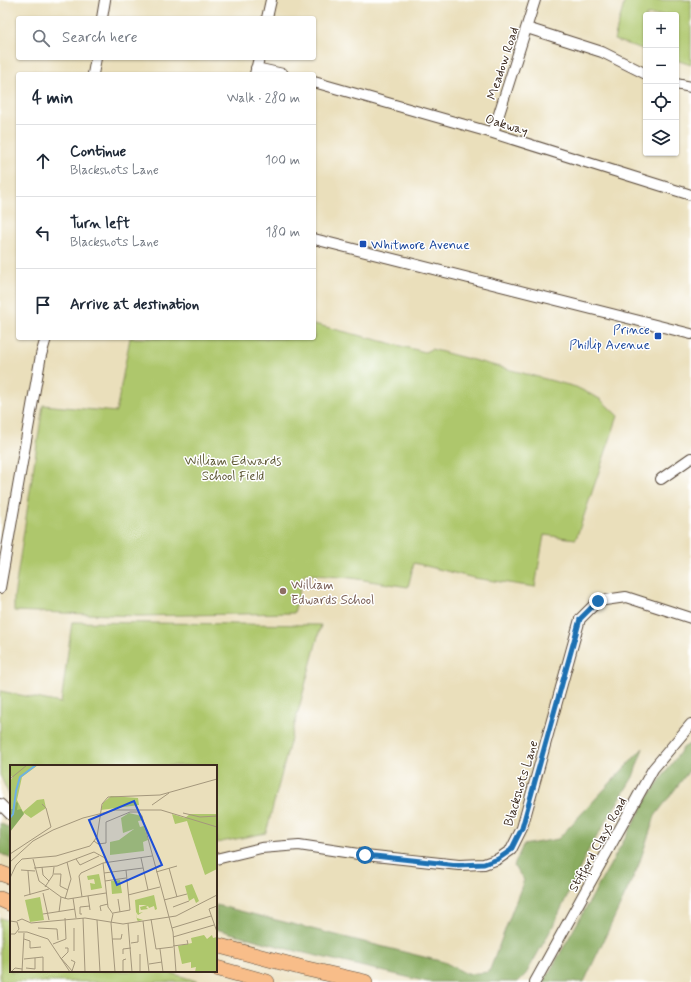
<!DOCTYPE html>
<html lang="en">
<head>
<meta charset="utf-8">
<style>
	:root { --surface:#fff; --page:#f2f2f3; --text:#1f2937; --muted:#747a83; --line:#e0e1e3 }
	body { margin:0; font-family:Mynerve,sans-serif; background:var(--page); color:var(--text) }
	.controls { position:absolute; right:12px; top:12px; display:grid; overflow:hidden; border-radius:4px; box-shadow:0 1px 3px #0004 }
	.controls button { width:36px; height:36px; display:grid; place-items:center; padding:0; border:0; border-bottom:1px solid var(--line); background:var(--surface); color:var(--text); font:20px sans-serif }
	.stop { position:absolute; width:12px; height:12px; margin:-9px; border:3px solid #1f6fb2; border-radius:50%; background:#fff }
	.stop.end { background:#1f6fb2; border-color:#fff; box-shadow:0 1px 4px #0008 }
	.list { margin:0; padding:0; list-style:none }
	h2 { display:flex; justify-content:space-between; align-items:center; height:52px; margin:0; padding:0 16px; font-size:17px }
	h2 small { font-size:13px; font-weight:400; color:var(--muted) }
	.list li { display:grid; grid-template-columns:26px 1fr auto; gap:12px; align-items:center; box-sizing:border-box; height:72px; padding:0 16px; border-top:1px solid var(--line) }
	.list b { display:block; font-size:15px; white-space:nowrap }
	.list p { margin:0; font-size:13px; white-space:nowrap; color:var(--muted) }
	.list em { font-size:13px; font-style:normal; color:var(--muted) }
	.icon { flex:none; width:22px; height:22px; fill:none; stroke:currentColor; stroke-width:2; stroke-linecap:round; stroke-linejoin:round }
	.map { position:relative; flex:none; width:691px; height:982px; overflow:hidden }
	.search { position:absolute; background:var(--surface); box-shadow:0 1px 3px #0004; left:16px; top:16px; width:300px; height:44px; display:flex; align-items:center; gap:10px; box-sizing:border-box; padding:0 14px; border-radius:4px; color:var(--muted); font-size:15px }
	.panel { position:absolute; background:var(--surface); box-shadow:0 1px 3px #0004; left:16px; top:72px; width:300px; height:268px; border-radius:4px }
	.map>svg:first-child { display:block }
	.green { fill:#aec76c; stroke:#747845 }
	.forest { fill:#8aac60; stroke:#626b3f }
	.lines { fill:none; stroke-linecap:round; stroke-linejoin:round }
	.minor-casing { stroke:#554536; stroke-width:12 }
	.highway-casing { stroke:#554536; stroke-width:16 }
	.minor { stroke:#fff; stroke-width:10 }
	.highway { stroke:#f8bd89; stroke-width:15 }
	.route { stroke:#1f6fb2; stroke-width:5 }
	.transit-dot { fill:#1a4fb4; stroke:#fff; stroke-width:1.5 }
	.education-dot { fill:#8d6e63; stroke:#fff; stroke-width:1.5 }
	.labels { text-anchor:middle; stroke-width:3; stroke-linejoin:round; paint-order:stroke }
	.street-label { font-size:13px; fill:#3b2a1e; stroke:#fff }
	.transit-label { font-size:13px; fill:#164399; stroke:#fff; text-anchor:start }
	.park-label { font-size:13px; fill:#5e5935; stroke:#fff }
	.education-label { font-size:13px; fill:#785e54; stroke:#fff; text-anchor:start }
	.inset-river { fill:none; stroke:#6eb1e3; stroke-width:2 }
	.inset-road { fill:none; stroke:#a4977c; stroke-width:1 }
	.view { fill:#1d4ed8; fill-opacity:0.15; stroke:#1d4ed8; stroke-width:2 }
	.inset-edge { fill:none; stroke:#3b2a1e; stroke-width:2 }
</style>
</head>
<body>
<div class="map">
<svg width="691" height="982" viewBox="0 0 691 982">
	<rect width="100%" height="100%" fill="#fff"/>
	<filter id="ink" filterUnits="userSpaceOnUse"><feTurbulence type="fractalNoise" baseFrequency=".025" numOctaves="2"/><feDisplacementMap in="SourceGraphic" scale="8" xChannelSelector="R" yChannelSelector="G"/><feConvolveMatrix kernelMatrix="1 2 1 2 8 2 1 2 1" color-interpolation-filters="sRGB"/></filter>
	<filter id="wash" filterUnits="userSpaceOnUse"><feTurbulence type="fractalNoise" baseFrequency=".012" numOctaves="4" result="noise"/><feDisplacementMap in="SourceGraphic" scale="16" xChannelSelector="R" yChannelSelector="G"/><feGaussianBlur stdDeviation="0.9" result="paint"/><feColorMatrix in="noise" values="0 0 0 0 0 0 0 0 0 0 0 0 0 0 0 0 0 1.4 0 .05"/><feComposite in="paint" operator="in"/></filter>
	<g filter="url(#wash)">
		<rect width="100%" height="100%" fill="#eadfbb"/>
		<path class="green" d="M625,0H691V65L676,60V15H646V50L614,40Z
			M314,324L425,352L431,349L576,387L600,399L618,416L576,539L544,535L535,587L474,578L414,563L408,587L351,578L304,574L294,613L137,616L14,611V597L43,405L116,412L130,338H314Z
			M72,622L321,625L266,833L216,843V766H11V798L10,797L0,775V691L61,703Z
			M0,918L11,921V971H165L199,982H0Z"/>
		<path class="forest" d="M691,743V768L655,816L638,867L584,982H544L649,796L683,748Z
			M643,748L633,777L588,851L554,924L526,974L518,982H428L296,951L216,929V905L444,962L467,974L489,972L524,880L514,866L523,845L558,839Z
			M0,823L11,829V859L0,853Z"/>
	</g>
	<g filter="url(#ink)">
		<g class="lines">
			<g class="minor-casing">
				<path id="minor" d="M102,18L105,0
					M267,18L271,0
					M527,28L602,52L646,74
					M256,68L283,74
					M93,74L96,58
					M255,74L259,58
					M314,82L493,133L691,195
					M676,84L691,87
					M493,133L535,0
					M314,239L691,334
					M661,479L691,458
					M0,588L41,355L46,338
					M0,804L11,815
					M216,859L261,848L299,845L365,855L459,865L484,864L498,859L511,850L522,828L580,619L598,601L626,597L691,618
					M535,982L653,769L691,724"/>
			</g>
			<g class="highway-casing">
				<path id="highway" d="M0,873L11,877
					M0,899L11,904
					M216,945L303,968L365,982
					M216,968L267,982"/>
			</g>
			<use href="#minor" class="minor"/>
			<use href="#highway" class="highway"/>
		</g>
	</g>
	<g class="lines" filter="url(#ink)">
		<path class="route" d="M365,855L458,865L484,864L498,859L511,850L522,828L580,619L598,601"/>
	</g>
	<g class="transit-dot">
		<rect x="359" y="240" width="8" height="8" rx="2"/>
		<rect x="654" y="332" width="8" height="8" rx="2"/>
	</g>
	<circle class="education-dot" cx="283" cy="591" r="4"/>
	<g class="labels">
		<g class="street-label">
			<text transform="translate(502 63) rotate(-72)" y="5">Meadow Road</text>
			<text transform="translate(507 124) rotate(17)" y="5">Oakway</text>
			<text transform="translate(520 783) rotate(-73)" y="5">Blackshots Lane</text>
			<text transform="translate(597 844) rotate(-61)" y="5">Stifford Clays Road</text>
		</g>
		<g class="transit-label">
			<text x="371" y="249">Whitmore Avenue</text>
			<text x="650" y="334" text-anchor="end">Prince<tspan x="650" dy="15">Phillip Avenue</tspan></text>
		</g>
		<g class="park-label">
			<text x="233" y="465">William Edwards<tspan x="233" dy="15">School Field</tspan></text>
		</g>
		<g class="education-label">
			<text x="291" y="589">William<tspan x="291" dy="15">Edwards School</tspan></text>
		</g>
	</g>
	<g transform="translate(10 765)">
		<rect width="207" height="207" fill="#eadfbb"/>
		<path d="M0,0H28L12,12L7,35L13,47L27,35L34,34L36,43L21,53L14,48L0,65V16L3,12L0,11ZM101,31L128,33L129,40L91,45L93,38ZM119,48L132,51L133,55L128,56L130,62L126,63L134,61L138,75L133,77L134,86L100,90V77L109,75L124,64L113,68L111,53ZM162,49L175,53L180,49H207V104L195,110L177,56L165,59ZM89,109L92,123L81,125L80,118L85,119L84,114L78,115L77,111ZM110,115L112,128L102,129L101,116ZM182,119L189,136L186,138L184,133L179,136L175,121ZM144,130L147,144L145,145L144,141L139,143L138,141L136,142L138,144L131,145L130,142L137,140H129V148L133,147L128,150L126,147L127,153L133,155L128,156L127,155L126,147L125,135ZM30,132L34,155L20,157L15,135ZM194,170L197,174L202,170L203,173L207,172V207H185L186,202L181,203V197L172,199L168,181L182,178L181,173Z" fill="#aec76c"/>
		<path d="M6,37L8,38L7,45L11,44L14,49L0,67V44H3L4,49Z" fill="#8aac60"/>
		<path class="inset-river" d="M0,53L3,49L6,26L10,12L26,0"/>
		<path class="inset-road" d="M0,14L17,0M142,40L159,28M173,48L190,52L207,51M84,76L88,79L96,78V57L120,47H129L132,51L163,167L166,207M0,89L41,62L36,43L32,39M131,93L138,125M23,94L29,116L51,132L58,134L96,128M66,94L70,100L89,91M0,97L23,76L43,65L73,53L105,45H151L207,62M93,98L98,142L103,149L101,158M32,102L33,110L39,116M24,103L47,101L84,87L95,93L96,98M159,103L167,132M11,105L25,106M18,106L20,130M146,107L167,101M94,108L133,103M44,109H51L50,121L58,125M0,113L6,100L12,94L46,91L80,81L87,72L92,39L98,32L150,30L207,14M95,116L116,113M35,122L43,110L44,102M33,128L39,155M118,130L150,122M14,131L39,124M78,131L80,145M72,132L69,111L71,108L93,98L142,91M63,133L66,153M55,134L61,114L57,97M108,134L110,147M154,135L177,129M207,141L199,144L207,167M163,142L179,136M91,146L90,141L98,139M49,147L51,132M103,148L120,145L116,105M33,149L65,144M72,149H70V142L80,141M73,153L75,207M141,154L146,184L163,182M87,155L90,207M0,156L7,157L9,164L5,169H0M7,156L12,154L21,158L75,153L113,159L166,151L207,130M133,156L139,207M101,158L105,207M118,158L122,207M28,163L47,164L48,175M64,163V186M162,163L201,151M8,167H17L38,174L60,207M163,172L204,160M14,174L20,176V183L31,182M102,174H111L112,169M121,178L128,177V170M43,179L56,174L55,153M163,181L178,179L177,175M150,184L153,207M113,189V184L121,183M130,189V207M50,192L63,207M14,194L33,192V207M51,194L58,187V183H55M61,195L65,197L62,206M139,199L152,197M16,203L25,204V193M1,207L5,203L12,204M12,207L14,168M113,207V195L116,194"/>
		<path class="view" d="M124,36L152,100L107,120L79,55Z"/>
		<rect width="207" height="207" class="inset-edge"/>
	</g>
</svg>
<div class="controls">
<button>+</button>
<button>−</button>
<button><svg class="icon" aria-label="locate" viewBox="0 0 24 24"><circle cx="12" cy="12" r="6"/><path d="M12 2v4M12 18v4M2 12h4M18 12h4"/></svg></button>
<button><svg class="icon" aria-label="layers" viewBox="0 0 24 24"><path d="M12 4l9 5-9 5-9-5zM3 14l9 5 9-5"/></svg></button>
</div>
<div class="stop" style="left:365px;top:855px"></div>
<div class="stop end" style="left:598px;top:601px"></div>
<div class="search"><svg class="icon" aria-label="search" viewBox="0 0 24 24"><circle cx="10" cy="10" r="6"/><path d="M15 15l6 6"/></svg>Search here</div>
<section class="panel">
<h2>4 min<small>Walk · 280 m</small></h2>
<ul class="list">
<li><svg class="icon" aria-label="ahead" viewBox="0 0 24 24"><path d="M12 20V5M6 11l6-6 6 6"/></svg><div><b>Continue</b><p>Blackshots Lane</p></div><em>100 m</em></li>
<li><svg class="icon" aria-label="left" viewBox="0 0 24 24"><path d="M17 20v-9H6M10 6l-5 5 5 5"/></svg><div><b>Turn left</b><p>Blackshots Lane</p></div><em>180 m</em></li>
<li><svg class="icon" aria-label="arrive" viewBox="0 0 24 24"><path d="M6 21V4h12l-3 4 3 4H6"/></svg><div><b>Arrive at destination</b></div></li>
</ul>
</section>
</div>
</body>
</html>
